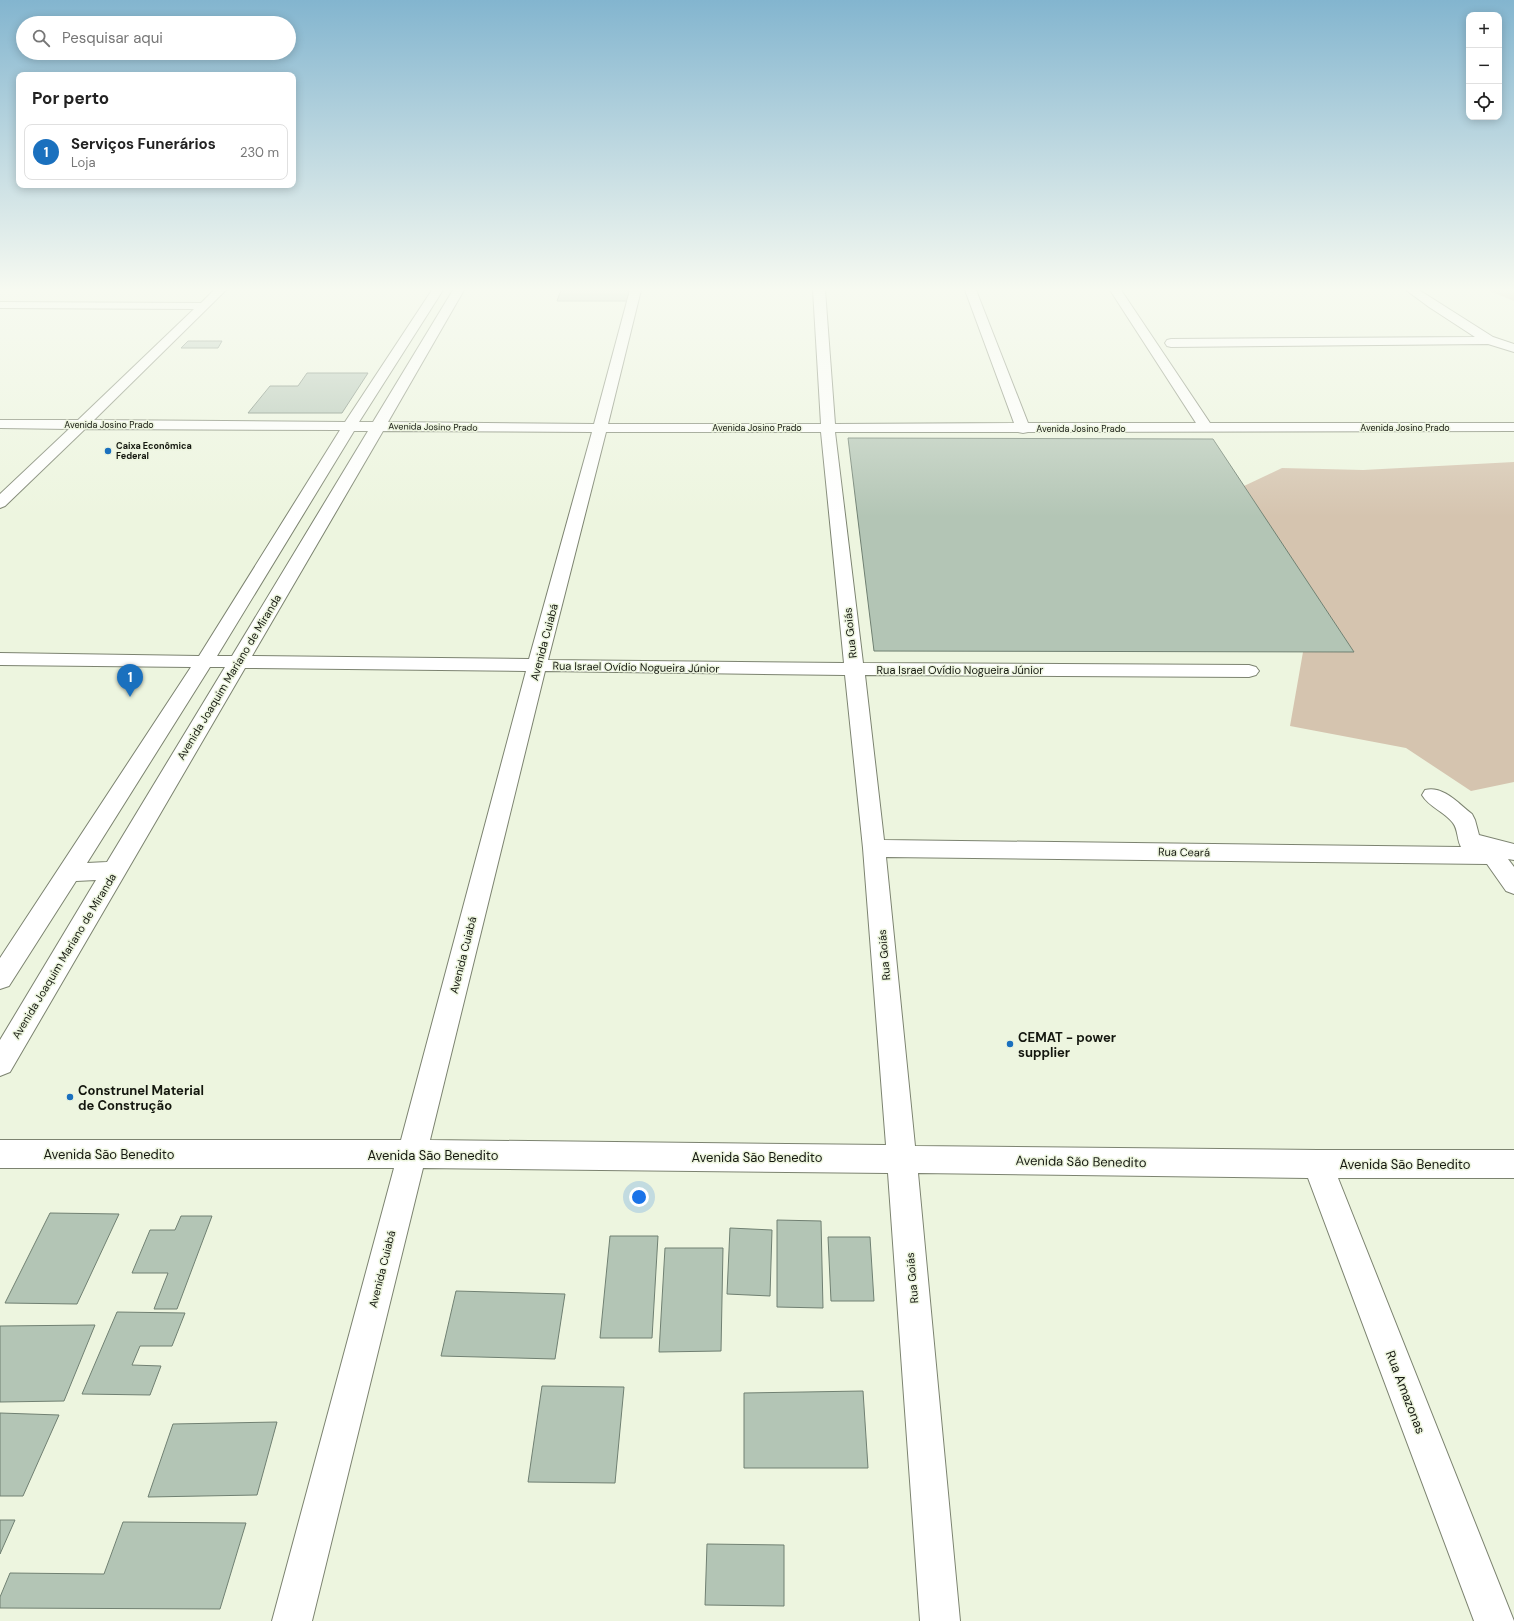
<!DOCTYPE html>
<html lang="pt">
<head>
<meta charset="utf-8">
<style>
	:root { --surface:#fff; --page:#f2f2f2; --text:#222; --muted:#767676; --line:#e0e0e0; --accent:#1a70be }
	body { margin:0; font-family:"DM Sans",sans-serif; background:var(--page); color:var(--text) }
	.controls { position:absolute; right:12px; top:12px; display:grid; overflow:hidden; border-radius:8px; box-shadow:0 2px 10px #0003 }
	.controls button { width:36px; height:36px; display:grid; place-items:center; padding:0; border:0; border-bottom:1px solid var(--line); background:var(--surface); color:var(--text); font:20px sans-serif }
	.you { position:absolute; left:639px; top:1197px; width:14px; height:14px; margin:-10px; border:3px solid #fff; border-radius:50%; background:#1a73e8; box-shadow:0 0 0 6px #1a73e833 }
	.badge { display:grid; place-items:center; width:26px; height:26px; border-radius:50%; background:var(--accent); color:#fff; font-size:13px; font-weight:700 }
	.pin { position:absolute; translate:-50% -33px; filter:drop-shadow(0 1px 2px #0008) }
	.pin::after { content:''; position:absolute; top:21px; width:14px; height:12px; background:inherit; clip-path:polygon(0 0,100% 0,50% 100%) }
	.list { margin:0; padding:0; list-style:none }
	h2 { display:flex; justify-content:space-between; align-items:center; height:52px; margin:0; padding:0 16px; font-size:17px }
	h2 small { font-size:13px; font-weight:400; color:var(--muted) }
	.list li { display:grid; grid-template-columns:26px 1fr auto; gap:12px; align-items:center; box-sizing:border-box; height:56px; margin:0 8px 8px; padding:0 8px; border:1px solid var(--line); border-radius:8px }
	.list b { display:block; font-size:15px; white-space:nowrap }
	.list p { margin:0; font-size:13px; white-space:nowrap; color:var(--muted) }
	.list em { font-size:13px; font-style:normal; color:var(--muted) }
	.icon { flex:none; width:22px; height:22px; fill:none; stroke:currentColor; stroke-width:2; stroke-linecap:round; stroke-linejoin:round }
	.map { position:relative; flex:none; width:1514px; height:1621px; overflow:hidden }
	.search { position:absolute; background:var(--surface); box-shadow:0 2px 10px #0003; left:16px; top:16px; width:280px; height:44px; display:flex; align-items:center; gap:10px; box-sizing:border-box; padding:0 14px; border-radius:22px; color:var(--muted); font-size:15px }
	.panel { position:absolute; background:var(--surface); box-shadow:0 2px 10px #0003; left:16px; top:72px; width:280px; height:116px; border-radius:8px }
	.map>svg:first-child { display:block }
	.green { fill:#d5c4af }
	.building { fill:#b3c5b5; stroke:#708072 }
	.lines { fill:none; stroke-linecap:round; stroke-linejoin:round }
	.minor-casing { stroke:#7c8370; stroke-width:2 }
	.minor { fill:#fff; fill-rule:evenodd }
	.poi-dot { fill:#1a70be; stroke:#edf5df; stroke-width:1.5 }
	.labels { text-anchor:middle; stroke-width:3; stroke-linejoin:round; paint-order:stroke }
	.far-street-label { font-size:9px; fill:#14170f; stroke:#edf5df }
	.far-poi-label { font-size:9px; font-weight:bold; fill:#14170f; stroke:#edf5df; text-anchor:start }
	.street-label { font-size:11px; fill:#14170f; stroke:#edf5df }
	.near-poi-label { font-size:13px; font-weight:bold; fill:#14170f; stroke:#edf5df; text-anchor:start }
	.near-street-label { font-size:13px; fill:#14170f; stroke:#edf5df }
</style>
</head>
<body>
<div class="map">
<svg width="1514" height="1621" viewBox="0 0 1514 1621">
	<rect width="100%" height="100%" fill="#edf5df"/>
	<path class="green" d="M1487,290H1514V301Z
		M1514,462V782L1471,791L1406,748L1290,726L1303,652H1354L1244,486L1282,468L1363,470Z"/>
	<path class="building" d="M561,290H631L628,301H557Z
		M188,341H222L218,348H181Z
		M307,373H368L342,413H248L270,386H298Z
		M848,438L1213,439L1354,652L874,651Z
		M50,1213L119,1214L77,1304L5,1303Z
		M181,1216H212L177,1309H154L168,1273H132L150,1230H175Z
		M777,1220L821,1221L823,1308L777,1307Z
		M730,1228L772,1230L770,1296L727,1294Z
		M610,1236H658L652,1338H600Z
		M828,1237H870L874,1301H831Z
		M665,1248H723L721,1351L659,1352Z
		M456,1291L565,1294L555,1359L441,1356Z
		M117,1312L185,1313L172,1346H140L132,1365L161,1366L150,1395L82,1394Z
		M95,1325L64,1401L0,1402V1326Z
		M542,1386L624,1387L615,1483L528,1482Z
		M863,1391L868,1468H744V1393Z
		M0,1413L59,1415L23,1496H0Z
		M277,1422L257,1495L148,1497L173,1424Z
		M0,1520H15L0,1554Z
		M123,1522L246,1523L220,1609L0,1608V1597L10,1573L104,1574Z
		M707,1544L784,1545V1606L705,1605Z"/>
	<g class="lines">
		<g class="minor-casing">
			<path id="minor" d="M214,290H226L94,420L345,422L432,290H443L359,422H373L453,290H464L388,422L594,424L630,290H641L608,424H821L813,290H825L835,424L1014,423L965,290H976L1028,423H1196L1110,290H1121L1210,423H1514V431L1028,432L1023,433L1018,432H835L863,663L1249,665L1256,667L1259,671L1256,675L1249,677L865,675L884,840L1461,847C1457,840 1458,829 1453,823C1445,812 1429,807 1422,795L1425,790C1443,785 1459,804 1472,814L1475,820L1479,835L1514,844V860L1508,859L1514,867V894L1506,891L1487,864L886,857L915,1146L1318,1150H1514V1178H1338L1514,1621H1474L1308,1178L918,1173L960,1621H920L888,1173L423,1168L312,1621H272L394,1168H0V1140H401L526,671L245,668L10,1072L0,1076V1040L96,880L76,881L9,986L0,989V958L191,667L0,665V653L199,656L340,430L85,429L5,506L0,508V494L69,429L0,428V420H78L194,309L0,308V302L201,303ZM354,431H368L232,656H217ZM383,431L592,432L529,659L252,656ZM606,432H821L844,663L548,660ZM210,667H225L107,862L87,863ZM545,671L845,675L863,848L886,1145L430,1140Z
				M1406,290H1419L1493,337L1514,344V352L1488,344L1171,347L1167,346L1165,343L1167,340L1171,339L1475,337L1429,307Z"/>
		</g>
		<use href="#minor" class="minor"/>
	</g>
	<linearGradient id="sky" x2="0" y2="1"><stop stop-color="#83b5cf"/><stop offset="0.56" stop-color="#f7faf1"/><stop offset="1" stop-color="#f7faf1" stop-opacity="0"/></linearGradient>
	<rect width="1514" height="517" fill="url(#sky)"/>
	<g class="poi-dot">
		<circle cx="108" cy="451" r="4"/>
		<circle cx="1010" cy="1044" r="4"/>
		<circle cx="70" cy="1097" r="4"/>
	</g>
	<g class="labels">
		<g class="far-street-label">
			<text x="109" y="428">Avenida Josino Prado</text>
			<text transform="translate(433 427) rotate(1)" y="3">Avenida Josino Prado</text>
			<text x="757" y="431">Avenida Josino Prado</text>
			<text x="1405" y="431">Avenida Josino Prado</text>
			<text x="1081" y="432">Avenida Josino Prado</text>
		</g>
		<g class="far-poi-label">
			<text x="116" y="449">Caixa Econômica<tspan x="116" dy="10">Federal</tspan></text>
		</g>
		<g class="street-label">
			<text transform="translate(850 633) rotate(-96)" y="4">Rua Goiás</text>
			<text transform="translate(544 642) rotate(-75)" y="4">Avenida Cuiabá</text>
			<text transform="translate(636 667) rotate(1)" y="4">Rua Israel Ovídio Nogueira Júnior</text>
			<text x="960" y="674">Rua Israel Ovídio Nogueira Júnior</text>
			<text transform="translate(229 677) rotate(-59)" y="4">Avenida Joaquim Mariano de Miranda</text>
			<text transform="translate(1184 852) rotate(1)" y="4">Rua Ceará</text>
			<text transform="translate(463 955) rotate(-76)" y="4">Avenida Cuiabá</text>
			<text transform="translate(884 955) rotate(-95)" y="4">Rua Goiás</text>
			<text transform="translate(64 956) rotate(-59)" y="4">Avenida Joaquim Mariano de Miranda</text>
			<text transform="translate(382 1269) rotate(-76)" y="4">Avenida Cuiabá</text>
			<text transform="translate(912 1278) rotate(-95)" y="4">Rua Goiás</text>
		</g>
		<g class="near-poi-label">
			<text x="1018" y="1042">CEMAT - power<tspan x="1018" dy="15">supplier</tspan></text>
			<text x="78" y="1095">Construnel Material<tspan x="78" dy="15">de Construção</tspan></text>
		</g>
		<g class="near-street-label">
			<text x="109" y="1159">Avenida São Benedito</text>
			<text x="433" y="1160">Avenida São Benedito</text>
			<text x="757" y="1162">Avenida São Benedito</text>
			<text transform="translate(1081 1161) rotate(1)" y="5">Avenida São Benedito</text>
			<text x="1405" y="1169">Avenida São Benedito</text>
			<text transform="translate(1406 1392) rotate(69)" y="5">Rua Amazonas</text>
		</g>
	</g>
</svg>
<div class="controls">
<button>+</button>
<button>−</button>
<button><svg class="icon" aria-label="locate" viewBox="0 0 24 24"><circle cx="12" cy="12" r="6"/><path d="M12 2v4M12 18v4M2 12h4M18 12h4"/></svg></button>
</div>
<div class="you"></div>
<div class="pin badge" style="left:130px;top:697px">1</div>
<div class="search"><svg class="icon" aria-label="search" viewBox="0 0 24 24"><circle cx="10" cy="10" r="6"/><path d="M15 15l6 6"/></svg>Pesquisar aqui</div>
<section class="panel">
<h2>Por perto<small></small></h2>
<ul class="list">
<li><span class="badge">1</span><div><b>Serviços Funerários</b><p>Loja</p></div><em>230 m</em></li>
</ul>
</section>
</div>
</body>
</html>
